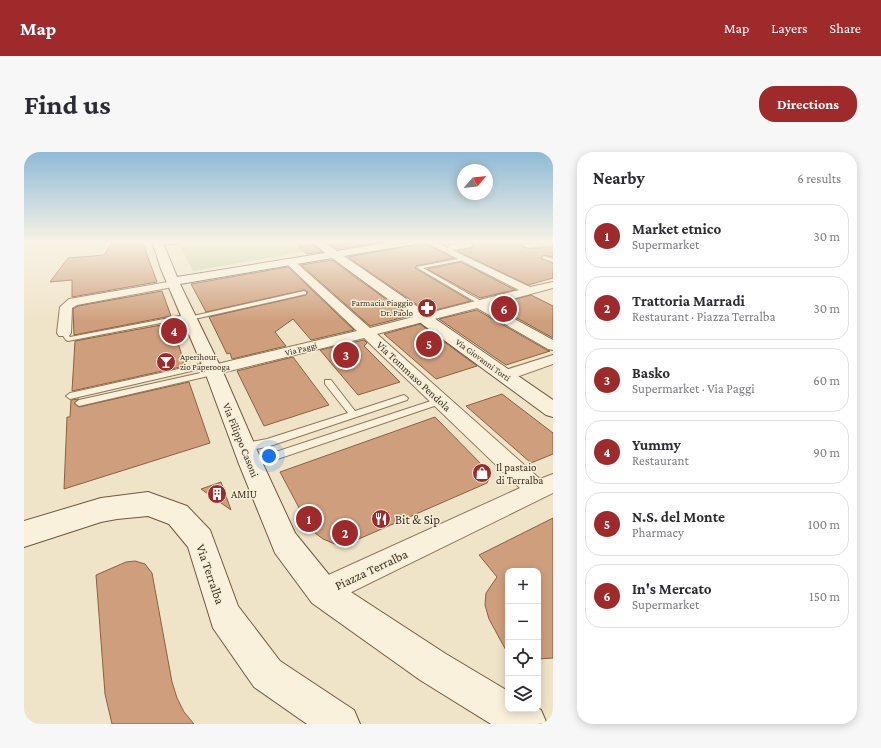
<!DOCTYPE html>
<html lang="en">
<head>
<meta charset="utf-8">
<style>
	:root { --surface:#fff; --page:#f7f7f7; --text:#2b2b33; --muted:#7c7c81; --line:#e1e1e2; --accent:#9e2a2b }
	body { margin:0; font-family:"Crimson Pro",serif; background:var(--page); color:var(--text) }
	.controls { position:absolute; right:12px; bottom:12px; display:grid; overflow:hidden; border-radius:8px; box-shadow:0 2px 10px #0003 }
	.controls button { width:36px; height:36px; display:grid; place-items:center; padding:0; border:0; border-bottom:1px solid var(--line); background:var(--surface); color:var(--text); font:20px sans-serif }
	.compass { position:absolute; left:433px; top:12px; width:36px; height:36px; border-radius:50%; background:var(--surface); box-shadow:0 2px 10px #0003; rotate:62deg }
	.you { position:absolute; left:245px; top:304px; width:14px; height:14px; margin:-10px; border:3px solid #fff; border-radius:50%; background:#1a73e8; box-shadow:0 0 0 6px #1a73e833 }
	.badge { display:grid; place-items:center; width:26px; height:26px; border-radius:50%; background:var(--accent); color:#fff; font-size:13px; font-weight:700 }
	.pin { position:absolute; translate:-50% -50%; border:2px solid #fff; box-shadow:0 1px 4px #0006 }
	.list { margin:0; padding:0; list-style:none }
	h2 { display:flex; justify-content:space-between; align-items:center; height:52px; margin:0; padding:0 16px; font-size:17px }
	h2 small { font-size:13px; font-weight:400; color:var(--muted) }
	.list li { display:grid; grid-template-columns:26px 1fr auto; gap:12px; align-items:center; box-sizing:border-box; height:64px; margin:0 8px 8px; padding:0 8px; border:1px solid var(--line); border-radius:16px }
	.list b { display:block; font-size:15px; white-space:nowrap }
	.list p { margin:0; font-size:13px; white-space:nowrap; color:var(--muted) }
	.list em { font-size:13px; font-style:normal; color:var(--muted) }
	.icon { flex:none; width:22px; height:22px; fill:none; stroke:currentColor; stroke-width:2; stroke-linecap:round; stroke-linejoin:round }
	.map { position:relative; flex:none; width:529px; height:572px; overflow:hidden; border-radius:16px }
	header { display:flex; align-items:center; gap:24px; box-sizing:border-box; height:56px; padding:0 20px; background:var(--accent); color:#fff }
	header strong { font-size:19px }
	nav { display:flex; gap:22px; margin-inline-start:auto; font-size:14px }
	.intro { display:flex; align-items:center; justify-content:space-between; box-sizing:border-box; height:96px; padding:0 24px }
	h1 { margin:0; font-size:28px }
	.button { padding:10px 18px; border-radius:16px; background:var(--accent); color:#fff; font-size:14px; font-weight:700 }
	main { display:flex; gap:24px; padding:0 24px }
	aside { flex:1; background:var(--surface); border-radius:16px; box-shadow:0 2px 10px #0003 }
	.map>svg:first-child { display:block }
	.green { fill:#c9cf9b }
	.building { fill:#cf9f7d; stroke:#8d5f41 }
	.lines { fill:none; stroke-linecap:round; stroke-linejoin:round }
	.lane-casing { stroke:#8d765c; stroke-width:2 }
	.street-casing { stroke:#8d765c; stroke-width:2 }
	.secondary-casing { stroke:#6f573f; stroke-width:2 }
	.lane { fill:#faf1dc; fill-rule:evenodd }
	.street { fill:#faf1dc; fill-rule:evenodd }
	.secondary { fill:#faf1dc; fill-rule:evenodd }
	.labels { text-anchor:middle; stroke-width:3; stroke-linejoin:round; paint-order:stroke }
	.far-poi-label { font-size:9px; fill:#3d2e20; stroke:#f7eed8; text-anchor:end }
	.far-street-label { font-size:9px; fill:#3d2e20; stroke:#f7eed8 }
	.street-label { font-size:11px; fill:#3d2e20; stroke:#f7eed8 }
	.poi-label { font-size:11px; fill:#3d2e20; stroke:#f7eed8; text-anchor:start }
	.near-poi-label { font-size:13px; fill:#3d2e20; stroke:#f7eed8; text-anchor:start }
	.near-street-label { font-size:13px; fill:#3d2e20; stroke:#f7eed8 }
</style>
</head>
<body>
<header>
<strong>Map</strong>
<nav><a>Map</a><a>Layers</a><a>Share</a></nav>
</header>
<div class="intro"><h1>Find us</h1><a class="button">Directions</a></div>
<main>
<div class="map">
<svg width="529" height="572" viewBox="0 0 529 572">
	<rect width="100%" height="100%" fill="#f0e4c8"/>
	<path class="green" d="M201,89H278L290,98L169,119L157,95Z"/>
	<path class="building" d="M89,89H118L133,130L48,145V128L26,130L44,106L80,103Z
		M313,89H367L313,97L303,90Z
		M397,89L430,106L392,114L391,116L447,149L404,160L324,105L391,93L395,92Z
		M445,89H514L497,92L496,94L505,97L529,95V105L520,103L517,106L529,111V126L504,133L433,99L448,96L449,93Z
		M289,93L298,100L283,102L275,95Z
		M308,108L385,164L346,174L277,113Z
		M437,110L491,138L456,146L403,117Z
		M264,115L330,178L287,188L269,167L251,180L262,194L208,207L206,201L203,202L185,165L282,143L284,140L280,138L182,160L167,132Z
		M138,139L147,164L50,183L49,157L54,154Z
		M507,143L529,154V186L469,153Z
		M453,158L523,198L526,199L482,213L415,167Z
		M148,171L161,214L48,239L51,189Z
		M396,172L453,214L412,227L360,182Z
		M340,188L343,191L340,194L376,230L334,243L296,198Z
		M269,205L305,253L240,274L213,219Z
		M165,230L186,291L40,337L43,265H46L47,248L55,247L50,251L55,255Z
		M478,242L529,281V302L507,311L442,254Z
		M411,265L460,315L466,324L463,331L321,393L311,392L299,387L291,381L281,367L256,320Z
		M197,330L207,358L177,337Z
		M529,366V506L514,507V419H484V502L465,467L461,453L462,441L473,425L455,403Z
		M111,409L121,412L128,421L148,530L153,546L160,560L170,572H88L81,542L72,423L102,410Z"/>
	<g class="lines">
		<g class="lane-casing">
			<path id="lane" d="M521,89H529V90L505,93L529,91V93L505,96L497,93Z
				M520,104L529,107V110L518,106Z
				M439,106L441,108L399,116L459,150V152H455L392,115Z
				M280,139L282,140V142L166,168L163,166L44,189L42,188L37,181L42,180L46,185L166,162L169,164Z
				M186,210H189V214L46,247L42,244L46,241Z
				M190,218L194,220L193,222L55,254L51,251L55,248Z
				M301,228H307L331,259L380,243L384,246L383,248L243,295L220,299L217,298L215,295L217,292L243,287L324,261L301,232Z
				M416,246L419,247L420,249L419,251L227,316L224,315L222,312L224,309L227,308Z"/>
		</g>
		<g class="street-casing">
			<path id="street" d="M399,89H409L424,96L425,93L434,92L432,89C438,89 444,88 448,93L447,95L428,98L506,135L529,130V136L465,153L529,188V198L524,197L453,156L353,182L516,327L529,322V341L299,454L289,450L285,440L289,430L496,336L340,186L189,223L184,221L181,218L184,215L189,213L333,179L262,111L260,109L262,107H268L346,176L495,138Z
				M150,129L155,132L154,134L53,153L48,156L47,181L45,184H35L33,181L36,155L45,147Z
				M529,203V212L481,229L475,228L473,224L475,220Z"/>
		</g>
		<g class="secondary-casing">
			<path id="secondary" d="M128,89H157L156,91L140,93L153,125L301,101L287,89H298L313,99L374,89H396L395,91L391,92L320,104L529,248V265L522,263L308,106L156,132L199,220L239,312L271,381L310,429L422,502L484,539V557L514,556L517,558L523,572H467L396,528L288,451L251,401L215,312L181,220L137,117Z
				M124,340L163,354L186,378L214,454L256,509L330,558L336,572H283L230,535L189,476L164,395L145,372L124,364L93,367L77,370L0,395V369L77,346Z"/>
		</g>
		<use href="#lane" class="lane"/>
		<use href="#street" class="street"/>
		<use href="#secondary" class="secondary"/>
	</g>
	<linearGradient id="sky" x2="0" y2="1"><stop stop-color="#8fbad6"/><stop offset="0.53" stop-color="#f8f3e6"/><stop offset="1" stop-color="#f8f3e6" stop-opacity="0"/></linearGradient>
	<rect width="529" height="169" fill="url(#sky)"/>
	<defs>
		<g id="pharmacy-disc" transform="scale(1)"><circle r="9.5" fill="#9e2a2b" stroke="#f7eed8"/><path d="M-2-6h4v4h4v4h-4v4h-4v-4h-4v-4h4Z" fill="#fff"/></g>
		<g id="bar-disc" transform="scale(1)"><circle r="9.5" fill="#9e2a2b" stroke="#f7eed8"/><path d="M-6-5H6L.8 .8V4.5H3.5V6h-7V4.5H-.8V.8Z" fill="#fff"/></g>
		<g id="shop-disc" transform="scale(1)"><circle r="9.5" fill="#9e2a2b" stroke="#f7eed8"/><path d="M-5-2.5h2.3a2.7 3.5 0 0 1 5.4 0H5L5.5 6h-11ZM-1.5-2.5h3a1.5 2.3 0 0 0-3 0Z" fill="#fff"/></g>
		<g id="building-disc" transform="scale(1)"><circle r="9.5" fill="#9e2a2b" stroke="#f7eed8"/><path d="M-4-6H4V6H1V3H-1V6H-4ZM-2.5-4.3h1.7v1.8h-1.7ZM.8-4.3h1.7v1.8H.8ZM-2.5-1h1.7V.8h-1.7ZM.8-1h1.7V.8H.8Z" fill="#fff"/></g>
		<g id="restaurant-disc" transform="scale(1)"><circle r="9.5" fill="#9e2a2b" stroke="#f7eed8"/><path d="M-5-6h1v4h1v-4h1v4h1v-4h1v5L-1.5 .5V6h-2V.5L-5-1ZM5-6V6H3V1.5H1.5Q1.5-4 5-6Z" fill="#fff"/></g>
	</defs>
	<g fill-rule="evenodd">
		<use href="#pharmacy-disc" x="403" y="156"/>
		<use href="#bar-disc" x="142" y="210"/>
		<use href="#shop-disc" x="458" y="321"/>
		<use href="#building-disc" x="193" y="342"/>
		<use href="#restaurant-disc" x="357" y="367"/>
	</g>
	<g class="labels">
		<g class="far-poi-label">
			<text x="389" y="154">Farmacia Piaggio<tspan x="389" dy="10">Dr. Paolo</tspan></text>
			<text x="156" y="208" text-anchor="start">Aperihour<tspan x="156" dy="10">zio Paperooga</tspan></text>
		</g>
		<g class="far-street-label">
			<text transform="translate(277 197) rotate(-14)" y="3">Via Paggi</text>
			<text transform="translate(459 208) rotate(36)" y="3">Via Giovanni Torti</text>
		</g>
		<g class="street-label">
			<text transform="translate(390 224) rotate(43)" y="4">Via Tommaso Pendola</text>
			<text transform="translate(217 288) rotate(68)" y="4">Via Filippo Casoni</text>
		</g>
		<g class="poi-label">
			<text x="472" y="319">Il pastaio<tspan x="472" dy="13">di Terralba</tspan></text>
			<text x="207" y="346">AMIU</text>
		</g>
		<g class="near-poi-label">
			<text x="371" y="372">Bit &amp; Sip</text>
		</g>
		<g class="near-street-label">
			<text transform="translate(347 417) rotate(-25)" y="5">Piazza Terralba</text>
			<text transform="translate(187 422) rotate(71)" y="5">Via Terralba</text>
		</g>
	</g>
</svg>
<div class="controls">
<button>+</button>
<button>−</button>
<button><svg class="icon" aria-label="locate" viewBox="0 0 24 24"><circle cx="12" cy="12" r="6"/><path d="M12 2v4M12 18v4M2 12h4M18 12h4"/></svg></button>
<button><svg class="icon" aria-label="layers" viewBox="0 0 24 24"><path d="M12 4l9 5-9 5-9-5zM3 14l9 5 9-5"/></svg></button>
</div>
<svg class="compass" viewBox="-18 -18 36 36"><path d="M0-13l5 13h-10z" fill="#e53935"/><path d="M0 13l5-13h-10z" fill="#7c7c81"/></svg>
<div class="you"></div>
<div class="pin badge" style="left:285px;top:367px">1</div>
<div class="pin badge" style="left:321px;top:381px">2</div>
<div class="pin badge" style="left:322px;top:203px">3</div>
<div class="pin badge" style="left:150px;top:179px">4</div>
<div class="pin badge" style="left:405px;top:192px">5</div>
<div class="pin badge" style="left:480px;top:157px">6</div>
</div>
<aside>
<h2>Nearby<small>6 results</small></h2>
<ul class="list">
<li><span class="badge">1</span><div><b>Market etnico</b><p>Supermarket</p></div><em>30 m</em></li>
<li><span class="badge">2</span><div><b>Trattoria Marradi</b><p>Restaurant · Piazza Terralba</p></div><em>30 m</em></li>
<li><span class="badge">3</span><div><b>Basko</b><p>Supermarket · Via Paggi</p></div><em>60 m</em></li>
<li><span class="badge">4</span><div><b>Yummy</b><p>Restaurant</p></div><em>90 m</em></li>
<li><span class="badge">5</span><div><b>N.S. del Monte</b><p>Pharmacy</p></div><em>100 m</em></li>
<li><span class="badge">6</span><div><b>In's Mercato</b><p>Supermarket</p></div><em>150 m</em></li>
</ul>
</aside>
</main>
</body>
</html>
